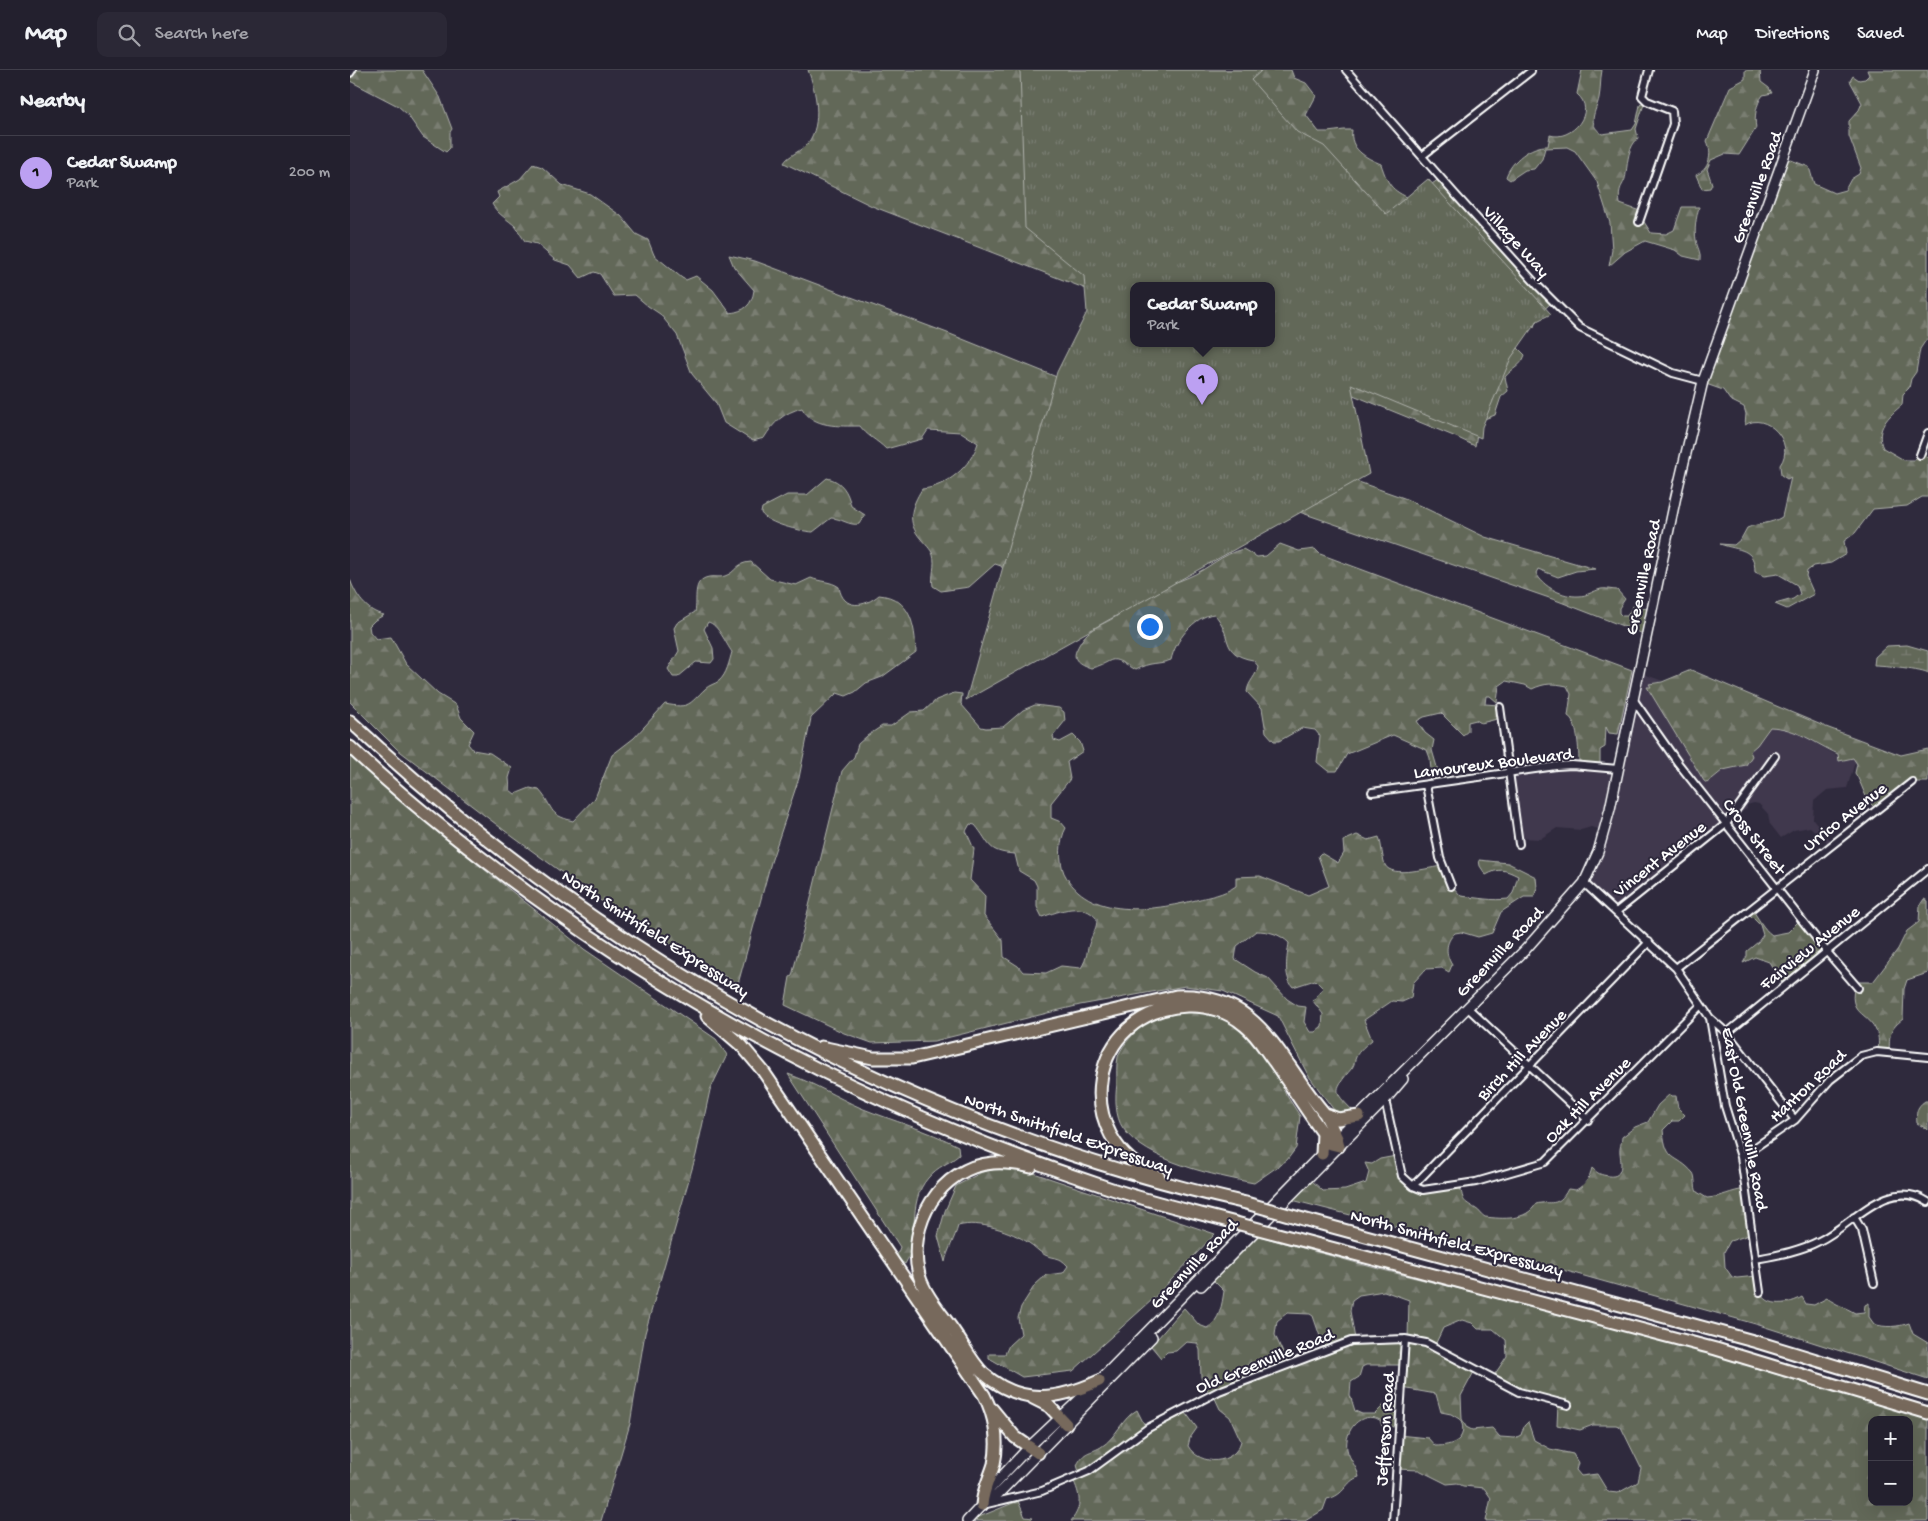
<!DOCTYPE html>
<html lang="en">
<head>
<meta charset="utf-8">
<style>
	:root { --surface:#23202e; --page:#2b2836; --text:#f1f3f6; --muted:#a3a3aa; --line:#403e4a; --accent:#bca0f2 }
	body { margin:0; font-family:"Gochi Hand",sans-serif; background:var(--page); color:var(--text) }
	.controls { position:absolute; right:15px; bottom:15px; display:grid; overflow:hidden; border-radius:10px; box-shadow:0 5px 20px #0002 }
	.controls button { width:45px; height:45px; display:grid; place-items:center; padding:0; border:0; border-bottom:1px solid var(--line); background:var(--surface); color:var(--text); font:25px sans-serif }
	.you { position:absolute; left:799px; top:556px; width:18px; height:18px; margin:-12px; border:4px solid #fff; border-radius:50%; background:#1a73e8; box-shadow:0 0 0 8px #1a73e833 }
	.badge { display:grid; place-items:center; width:32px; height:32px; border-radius:50%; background:var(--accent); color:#111; font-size:16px; font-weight:700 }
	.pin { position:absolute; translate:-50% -41px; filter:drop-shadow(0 1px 2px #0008) }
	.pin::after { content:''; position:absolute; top:26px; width:18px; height:15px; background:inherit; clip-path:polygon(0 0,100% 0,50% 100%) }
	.popup { position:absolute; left:780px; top:212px; width:145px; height:65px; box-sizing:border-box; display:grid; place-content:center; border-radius:10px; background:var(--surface); filter:drop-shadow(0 1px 4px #0005); font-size:16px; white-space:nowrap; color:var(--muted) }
	.popup b { font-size:19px; color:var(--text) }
	.popup::after { content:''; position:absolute; left:50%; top:100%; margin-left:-10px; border:10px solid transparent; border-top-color:var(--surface) }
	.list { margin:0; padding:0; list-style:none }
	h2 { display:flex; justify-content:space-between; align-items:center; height:65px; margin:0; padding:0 20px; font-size:21px }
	h2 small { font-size:16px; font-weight:400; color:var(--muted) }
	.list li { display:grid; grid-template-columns:32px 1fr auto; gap:15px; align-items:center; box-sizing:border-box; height:75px; padding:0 20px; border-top:1px solid var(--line) }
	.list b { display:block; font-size:19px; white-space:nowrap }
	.list p { margin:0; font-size:16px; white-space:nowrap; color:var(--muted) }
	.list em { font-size:16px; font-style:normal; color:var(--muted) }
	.icon { flex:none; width:28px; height:28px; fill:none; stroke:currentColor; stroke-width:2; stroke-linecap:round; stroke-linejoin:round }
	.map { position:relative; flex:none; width:1578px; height:1451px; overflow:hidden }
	header { display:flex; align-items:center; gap:30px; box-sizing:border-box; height:70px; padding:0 25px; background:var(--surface); border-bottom:1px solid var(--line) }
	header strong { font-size:24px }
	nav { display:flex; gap:28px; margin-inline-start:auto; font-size:18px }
	.search { width:350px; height:45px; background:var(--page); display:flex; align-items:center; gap:12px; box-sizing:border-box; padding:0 18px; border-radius:10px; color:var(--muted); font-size:19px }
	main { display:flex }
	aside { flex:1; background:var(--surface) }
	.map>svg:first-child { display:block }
	.built { fill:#40384d }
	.forest { fill:url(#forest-firs); stroke:#b0b3ac; fill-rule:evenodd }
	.wetland { fill:url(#wetland-marsh); stroke:#b0b3ac }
	.park { fill:url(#park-tufts); stroke:#b0b3ac; fill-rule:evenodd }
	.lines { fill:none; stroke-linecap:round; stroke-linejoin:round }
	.minor-casing { stroke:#fff; stroke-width:10 }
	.secondary-casing { stroke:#fff; stroke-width:12 }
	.motorway-casing { stroke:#fff; stroke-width:15 }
	.minor { stroke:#2f2a3d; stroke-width:6 }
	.secondary { stroke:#2f2a3d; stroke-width:9 }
	.motorway { stroke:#77695c; stroke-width:11 }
	.motorway-bridge-casing { stroke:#fff; stroke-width:15; stroke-linecap:butt }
	.motorway-bridge { stroke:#77695c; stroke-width:11 }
	.labels { text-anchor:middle; stroke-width:4; stroke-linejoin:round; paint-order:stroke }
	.street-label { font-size:18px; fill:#fff; stroke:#2f2a3d }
</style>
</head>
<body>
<header>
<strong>Map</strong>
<div class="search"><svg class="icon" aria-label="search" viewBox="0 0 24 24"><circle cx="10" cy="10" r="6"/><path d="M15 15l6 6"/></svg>Search here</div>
<nav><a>Map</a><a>Directions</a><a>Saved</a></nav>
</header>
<main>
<aside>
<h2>Nearby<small></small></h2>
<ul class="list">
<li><span class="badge">1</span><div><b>Cedar Swamp</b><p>Park</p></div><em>200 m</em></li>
</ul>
</aside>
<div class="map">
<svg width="1578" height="1451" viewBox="0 0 1578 1451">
	<defs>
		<pattern id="forest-firs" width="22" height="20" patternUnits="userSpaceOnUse" patternTransform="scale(1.25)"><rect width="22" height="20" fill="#626759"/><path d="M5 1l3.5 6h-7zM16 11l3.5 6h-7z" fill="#7a7e72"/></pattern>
		<pattern id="wetland-marsh" width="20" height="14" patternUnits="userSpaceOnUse" patternTransform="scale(1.25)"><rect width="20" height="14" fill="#626759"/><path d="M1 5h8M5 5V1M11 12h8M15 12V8" fill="none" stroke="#7a7e72"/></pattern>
		<pattern id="park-tufts" width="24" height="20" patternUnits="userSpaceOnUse" patternTransform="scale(1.25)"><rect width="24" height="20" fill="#626759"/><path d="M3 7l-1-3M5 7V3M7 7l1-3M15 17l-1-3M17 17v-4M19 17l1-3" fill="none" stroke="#7a7e72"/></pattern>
	</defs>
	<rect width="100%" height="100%" fill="#2f2a3d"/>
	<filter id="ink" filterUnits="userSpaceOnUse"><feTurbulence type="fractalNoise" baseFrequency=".02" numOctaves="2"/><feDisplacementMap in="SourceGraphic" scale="10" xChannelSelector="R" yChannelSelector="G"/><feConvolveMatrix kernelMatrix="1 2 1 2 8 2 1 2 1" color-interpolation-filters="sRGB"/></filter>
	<g filter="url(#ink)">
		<path class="built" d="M1282,600L1313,611L1300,614L1364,708L1373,700L1396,695L1400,681L1414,667L1420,657H1432L1451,663L1459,669L1489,687L1503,688L1505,692L1497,718L1477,720L1464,731L1463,749L1481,771L1478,773L1460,757L1444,760L1431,768L1420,754L1418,744L1409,734L1404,733L1397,735V739L1384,746L1266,841L1237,815L1253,760L1241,757L1231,760L1207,758L1190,769L1169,768L1162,701L1207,694L1267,698L1275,667L1268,664Z"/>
		<path class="forest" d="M0,0H72L90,27L102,59L100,62V78L96,82L73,67L57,44L48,36L0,11Z
			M458,0H941L944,8L956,13L966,26L956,45L969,62C981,63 991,59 1002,60C999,79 1016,88 1031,94C1038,115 1041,120 1061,129L1089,109L1201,233L1188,245L1184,257L1168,256L1165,275L1175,285C1171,297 1162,298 1155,307L1158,321L1151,327L1145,345L1129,351L1125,376L1106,367L932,296L921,274V216H783V237L522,136L434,93C437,86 452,81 458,73C473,53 466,21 458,0Z
			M1232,0H1252C1250,10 1251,18 1249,28C1246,42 1236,53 1252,64L1282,60L1286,54L1290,35L1295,31L1286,59L1288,68C1278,78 1278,90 1276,103C1275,117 1267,114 1270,134L1290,141L1291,147L1301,163L1316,164L1324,160L1332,137H1349C1346,148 1344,160 1346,170C1347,178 1351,181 1350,190L1333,186L1325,180L1295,171L1275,182L1259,196L1262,180L1260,153L1247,112L1225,81L1217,77L1195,78L1192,89L1184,99L1175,100L1160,110L1156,107C1161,91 1181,75 1198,76L1200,65C1221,72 1248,41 1227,24Z
			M1395,0H1410L1411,12L1419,18L1422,23L1413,25C1406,34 1404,47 1406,58L1389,85L1375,84L1361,90L1357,99L1362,114L1360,118L1352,119L1346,105C1359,100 1363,84 1357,71L1380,17L1395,9Z
			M1517,0H1578V267L1570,279L1566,302L1561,309L1559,318L1553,324L1552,335C1539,346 1524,359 1533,378L1554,390H1564L1572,381L1578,388V427H1572L1557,436L1523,439L1505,463L1494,471L1496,484L1481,493L1464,496L1457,501L1456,506L1464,524L1437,539L1425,534L1443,529L1450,524L1447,515L1428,504L1414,506L1405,502C1405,477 1389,481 1370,474L1384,475L1391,469L1397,458C1409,453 1421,454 1432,447L1441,407L1437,409L1431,405L1430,395C1447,372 1415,341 1395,355L1396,344L1394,337L1380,330L1373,320L1356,314L1436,88L1459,97L1464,114L1484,123L1495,120L1501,109L1509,104L1511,98L1499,66V51L1509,40L1512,33L1500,11L1503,6L1509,10L1515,9L1519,5Z
			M183,94L192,97L212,115L240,124L271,146L286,164L298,170L304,185L332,208L336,210L346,206L363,220L380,243C395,241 402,235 404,220L384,197L379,185L405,191L600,264L724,314L659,508L651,496L645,494L619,517L591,521L583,516C581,506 586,495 583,485C581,479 575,474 571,469C556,452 561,437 572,419C597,417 621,396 628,373L611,362L578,360L572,369L536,379C527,370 517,366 510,356C489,356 463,358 452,338C433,343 424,352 414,368L403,371L374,353L366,333L342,304L327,265L310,244L298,236L285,225L264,226L250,204L244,202L231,208L220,195L205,190L187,174L175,171C172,167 169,162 166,157C158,149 148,145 142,134L149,127L147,122L170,109Z
			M983,403L1054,428L1135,467L1245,499L1226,501L1208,507L1188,499L1186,503C1193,517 1213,527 1229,526C1237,526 1243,521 1251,519C1256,518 1262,520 1267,520L1275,529L1269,538V543L1272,546H1277L1283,536L1302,540L1296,565L1208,531L929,435Z
			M477,408C492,411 498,422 501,436L515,445L509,454C499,456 491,448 481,448L463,462C450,461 418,454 411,443L412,438L437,425H457Z
			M930,474L949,481L965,479L970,484L1282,600L1268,664L1259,663L1256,657L1255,677L1250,680V695L1229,694C1229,682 1228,651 1218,646L1221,624L1217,616C1203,613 1195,613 1182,619L1175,615L1156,611L1149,616L1147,632L1140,626H1136L1135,634L1149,635L1151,648L1131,653L1126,650L1118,652V661L1113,665L1091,643L1074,647L1067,651L1075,663L1084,670L1082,680L1091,711L1082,713L1080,688L1077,680L1043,665L997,684L987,701H978L967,692L970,666L965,660L952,658L929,671H924L916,662L912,638L897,622C898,611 907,606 908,596L903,590C868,584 884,564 864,544C844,546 825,571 821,590C808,595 801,591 785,600C756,582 767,592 741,598C732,595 722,591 726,581C738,554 751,558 771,543C782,535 791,526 803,520C814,514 827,513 839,507C858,499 872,484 893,479L907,487L916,486Z
			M401,492L420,509L446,515L461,508C470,512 481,511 489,517C493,541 515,537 529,525C561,528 565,556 566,582L532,607L516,613L505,622L496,626L487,623L461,648L449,708L421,792L388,914L272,846L163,767L47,679L0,632V509C5,525 17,542 34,545L25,550L19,556L20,562L26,569L41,567L56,594L88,624L106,635L111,648L124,661L118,674L123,680L140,683L162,698L159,708L160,720L165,724L180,718L189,720C205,738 196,744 223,751L245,728L262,685L284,668L315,634C340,639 339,634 355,619C359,615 365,614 369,611C377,604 379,592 382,582C376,574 368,554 358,552L354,559L363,578L364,589L361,593L346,592L328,607H323L318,599L329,581L324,558L327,553L345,542C348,530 341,510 359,507C364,506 370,508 375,506C387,502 385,493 401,492Z
			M1341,600L1476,657L1551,685L1578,679V712H1560L1525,738C1514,729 1513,715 1505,703L1507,694L1503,688L1489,691L1488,684C1464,673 1447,658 1420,657L1407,675L1400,681L1402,686L1396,695L1373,700L1357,713L1354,711L1297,617H1301L1299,614L1312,612Z
			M604,623L612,624L611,634L631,657L636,658L653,657L673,640L685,635L709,638L714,642L715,651L703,666L704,670L710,672L723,665L730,672L733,681L717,692L720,709L701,733V748L711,752L716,758C709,770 709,791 714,803C738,850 803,841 846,830C861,826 873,825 886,816V807L910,806L958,825L979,816L968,786L971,783L988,793L994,783L993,771L1007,765L1018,770L1029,767C1032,776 1032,787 1035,795C1042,809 1080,797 1093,796L1102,816L1111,826C1128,828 1142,831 1158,829L1163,823L1168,806C1154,799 1149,798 1136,805L1130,796L1129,790L1158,793L1186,807L1187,818L1184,827H1174L1151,842L1142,863L1128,867L1111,862L1105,863C1095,872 1095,884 1102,895L1099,902L1092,898L1076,899L1063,913L1061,928L1052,932L1042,931L1014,950L1022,970C1017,974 1008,981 1006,987C1004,991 1005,994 1002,998C981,1023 984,1021 1007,1045L1006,1048L984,1040L958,1005L928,946L873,921L835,916L730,935L584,971L522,973L494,963L435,935L440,907L442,906L492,701L504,687L508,674L517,666L532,656H541L561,642L574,641L586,630ZM620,754L625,755C641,774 636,782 665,784L669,801L684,810L687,816V837L692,847C710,841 733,831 747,849C747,858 743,863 740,871C736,882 738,887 731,898L711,896L696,903L673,902L668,896L654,887L653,870L634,846L635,826L620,810L624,779L616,761ZM906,861C919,861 930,864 939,873C937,887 933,906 943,917L965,910L973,918L963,931L973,944L972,956L965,962H960L954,952L956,937L948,936L937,929L918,908L905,902L885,889L887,876Z
			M0,679L80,756L234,879L366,969L377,985L360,1020L346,1085L295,1263L280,1354L251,1451H0Z
			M1574,829L1578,831V903L1557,910L1554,919L1553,949C1537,961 1540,967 1539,986H1530C1527,979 1530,970 1527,963C1519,940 1495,946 1506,912H1523L1548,879L1557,861L1569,852L1570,835Z
			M1401,838C1408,847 1413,859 1422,865L1438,862L1451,849L1476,880L1433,914L1419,892L1405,887L1393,893L1397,886V881L1408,872L1413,865L1410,855L1397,842Z
			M849,937L887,953L923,993L935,1023L950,1046L946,1078L937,1090L904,1113C866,1106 795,1091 773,1058C765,1047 765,1027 767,1014C767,1005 766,996 768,987C773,970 805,941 823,938C831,936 841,937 849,937Z
			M438,1004C464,1013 486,1027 511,1038C543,1051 577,1060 608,1076L609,1085C597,1095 589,1095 578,1108C556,1133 571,1169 555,1194L546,1188L550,1177Z
			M1320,1024L1322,1026H1326L1328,1038L1335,1045L1329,1051H1322L1313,1060C1316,1094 1326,1083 1343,1103C1346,1107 1344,1117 1347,1122L1357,1128C1372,1127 1380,1121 1396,1119L1402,1164L1380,1171L1374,1182L1375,1197L1382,1207L1387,1208L1407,1206C1408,1211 1408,1217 1410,1221C1417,1239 1440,1234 1452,1227L1456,1234L1464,1235L1477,1228C1486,1235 1495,1237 1505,1243L1514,1242L1515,1235L1519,1233V1247L1524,1254C1534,1258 1549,1257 1559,1253L1563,1264L1578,1273V1309L1409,1255L1195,1195L942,1130L961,1110L973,1121L995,1120L1016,1113L1019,1102L1015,1093L1022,1094L1030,1089L1046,1086L1050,1100L1069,1118L1110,1116C1114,1133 1112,1130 1126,1139C1130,1141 1131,1145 1135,1147C1153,1149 1176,1151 1186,1134C1200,1130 1208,1139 1218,1119L1226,1120C1236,1114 1239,1109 1242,1098C1248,1104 1251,1105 1259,1106C1274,1108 1271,1092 1270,1083C1269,1079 1272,1072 1272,1067L1285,1057L1298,1052L1308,1035Z
			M1575,1031H1578V1060L1567,1053C1566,1043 1566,1037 1575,1031Z
			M663,1096L865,1164L802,1230L723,1301L672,1307L639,1288V1284H655L659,1275L671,1264L668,1248L671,1237L685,1215L696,1205L713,1203L718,1196C708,1185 706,1190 695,1185C689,1182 684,1176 679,1173C661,1161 629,1150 608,1156C605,1168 597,1181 595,1192L588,1166L595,1141L606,1116L632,1102Z
			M902,1164L1025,1198L1179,1236L1191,1237L1368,1286L1496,1326L1498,1321L1578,1346V1451H1136L1141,1428L1134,1418L1113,1416L1107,1413L1097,1414L1069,1400L1046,1399L1048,1365L1078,1368L1085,1376C1103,1376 1118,1370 1111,1350L1101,1344L1091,1342L1086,1324L1052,1318L1051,1295H1016L1012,1297L1009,1307L1001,1312L1000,1325L1005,1341L1012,1344H1025L1034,1335H1049L1046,1357L1032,1356L1030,1350C1011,1340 994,1360 997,1379C999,1389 1007,1397 1009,1407C995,1411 996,1425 977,1429L973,1440L955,1451H721C733,1436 730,1425 723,1409L730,1405L727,1395C735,1380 739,1384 751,1377C766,1368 772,1348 787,1340L796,1358L833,1339L847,1358L840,1368L838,1376C850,1397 885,1395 891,1371L880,1347L870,1339L863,1324L859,1323L851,1307L850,1280L847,1273L836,1272L826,1281L817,1282L811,1288L801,1276L834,1238L849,1255L857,1258C870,1251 872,1234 874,1221L862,1209ZM1034,1221L1059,1230L1058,1268L1024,1266L1005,1269L1000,1241L1002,1230L1009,1225ZM937,1243L960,1244L963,1246L974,1278L937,1292L925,1265L927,1251ZM1112,1250L1122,1253L1128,1259H1143L1156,1270L1157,1286L1143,1307L1208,1334L1207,1355L1230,1360L1243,1355H1266L1271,1357L1291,1398L1288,1412L1268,1423L1258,1422L1247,1404L1231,1406L1226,1400L1228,1393L1223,1384L1200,1379L1184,1370L1178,1352L1174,1356L1171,1365L1165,1368L1150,1367L1142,1358L1122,1360L1116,1357L1112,1349L1111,1326L1125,1300L1085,1275L1093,1258ZM1522,1350H1559V1432H1522Z
			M668,1431L675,1447L683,1448L680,1451H619Z"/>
		<path class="wetland" d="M1537,576L1557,575L1578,581V603C1574,599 1533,595 1524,595L1525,587Z"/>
		<path class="park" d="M670,0H912L901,10L947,62L974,76L1036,144L1078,109L1201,244L1187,251L1161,288L1132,357L1131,368L1001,314L1019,404L616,630L707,302L737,242L734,206L675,158ZM783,216H921V274H783Z"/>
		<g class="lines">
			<g class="minor-casing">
				<path id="minor" d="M996,0L1104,123L1188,216L1230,258L1323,303L1353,311
					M0,3L2,0
					M1072,86L1181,1
					M1289,152L1323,54L1322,41L1297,31L1292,26L1299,0
					M1570,385L1578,363
					M1283,629L1328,693L1477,882L1508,918
					M1150,637L1169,774
					M1076,715L1090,788L1101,816
					M1022,722L1206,696L1222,695L1268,699
					M1234,813L1326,898L1360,948L1375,1036L1391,1087L1410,1222
					M1266,842L1376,754L1425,686
					M1326,898L1562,712
					M1118,938L1238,1050
					M1360,948L1377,963L1578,799
					M1377,963L1445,1050
					M1035,1030L1052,1106L1063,1116L1073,1120L1126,1112L1195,1092L1351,935
					M1391,1087L1445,1050L1480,1010L1511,986L1527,982L1578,987
					M1063,1116L1299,872
					M1504,1147L1512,1160L1524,1213
					M1406,1189C1427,1185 1450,1181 1469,1171C1503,1155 1537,1106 1578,1132
					M637,1434L692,1421L739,1401L798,1358L869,1321L1001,1271L1055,1269L1076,1273L1169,1322L1218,1335
					M1043,1451L1055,1269"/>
			</g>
			<g class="secondary-casing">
				<path id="secondary" d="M851,1216L1035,1030L1053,1009
					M632,1435L647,1425L802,1267
					M617,1451L632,1435L640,1419L680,1376L749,1311L1009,1046L1175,880L1234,813L1248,782L1260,739L1326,426L1353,311L1465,0"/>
			</g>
			<g class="motorway-casing">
				<path id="motorway" d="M0,651C253,889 556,1056 896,1133
					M0,677C42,717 87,754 133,789C320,933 528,1042 753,1116C796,1131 841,1141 886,1153
					M357,946L392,976L413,1001L634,1325C645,1346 649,1371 644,1394C640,1408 633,1419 632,1435
					M471,977L523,988H562L826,926C912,922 928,990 975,1044L988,1049L1009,1046
					M972,1084L973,1063
					M681,1097C669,1094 656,1092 643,1093C590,1097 556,1155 569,1205C575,1226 593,1245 605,1263C614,1276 622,1292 633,1303C670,1336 708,1330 749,1311
					M809,1107C717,1069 738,940 837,936C857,935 879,942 894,955C907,965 915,980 925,993C944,1020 961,1048 981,1074L989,1076L987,1068L975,1044
					M953,1149L1407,1272L1578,1324
					M943,1168L1366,1279L1578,1343
					M683,1328L699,1336L716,1354
					M642,1339L665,1367L688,1383"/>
			</g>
			<use href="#minor" class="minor"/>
			<use href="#secondary" class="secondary"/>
			<use href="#motorway" class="motorway"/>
			<g class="motorway-bridge-casing">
				<path id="motorway-bridge" d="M896,1133L953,1149
					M886,1153L943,1168"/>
			</g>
			<use href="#motorway-bridge" class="motorway-bridge"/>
		</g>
	</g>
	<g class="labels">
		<g class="street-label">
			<text transform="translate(1406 117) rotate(-70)" y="6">Greenville Road</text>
			<text transform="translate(1167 171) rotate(48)" y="6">Village Way</text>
			<text transform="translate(1292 507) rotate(-78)" y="6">Greenville Road</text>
			<text transform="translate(1143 692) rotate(-7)" y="6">Lamoureux Boulevard</text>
			<text transform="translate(1494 746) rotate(-38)" y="6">Urrico Avenue</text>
			<text transform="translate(1405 766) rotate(52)" y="6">Cross Street</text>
			<text transform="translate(1309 788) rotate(-38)" y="6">Vincent Avenue</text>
			<text transform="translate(306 863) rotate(33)" y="6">North Smithfield Expressway</text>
			<text transform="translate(1459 877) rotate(-39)" y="6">Fairview Avenue</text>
			<text transform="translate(1149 881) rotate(-46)" y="6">Greenville Road</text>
			<text transform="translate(1171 984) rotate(-46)" y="6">Birch Hill Avenue</text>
			<text transform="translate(1457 1015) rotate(-43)" y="6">Hanton Road</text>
			<text transform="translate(1237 1029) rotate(-45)" y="6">Oak Hill Avenue</text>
			<text transform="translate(1396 1049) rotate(79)" y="6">East Old Greenville Road</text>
			<text transform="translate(719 1063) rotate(19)" y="6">North Smithfield Expressway</text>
			<text transform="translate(1107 1172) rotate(15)" y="6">North Smithfield Expressway</text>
			<text transform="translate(843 1193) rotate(-46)" y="6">Greenville Road</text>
			<text transform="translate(914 1290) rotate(-22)" y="6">Old Greenville Road</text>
			<text transform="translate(1034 1359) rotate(-86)" y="6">Jefferson Road</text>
		</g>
	</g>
</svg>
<div class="controls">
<button>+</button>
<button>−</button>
</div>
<div class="you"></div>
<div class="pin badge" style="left:852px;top:335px">1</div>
<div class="popup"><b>Cedar Swamp</b>Park</div>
</div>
</main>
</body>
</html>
